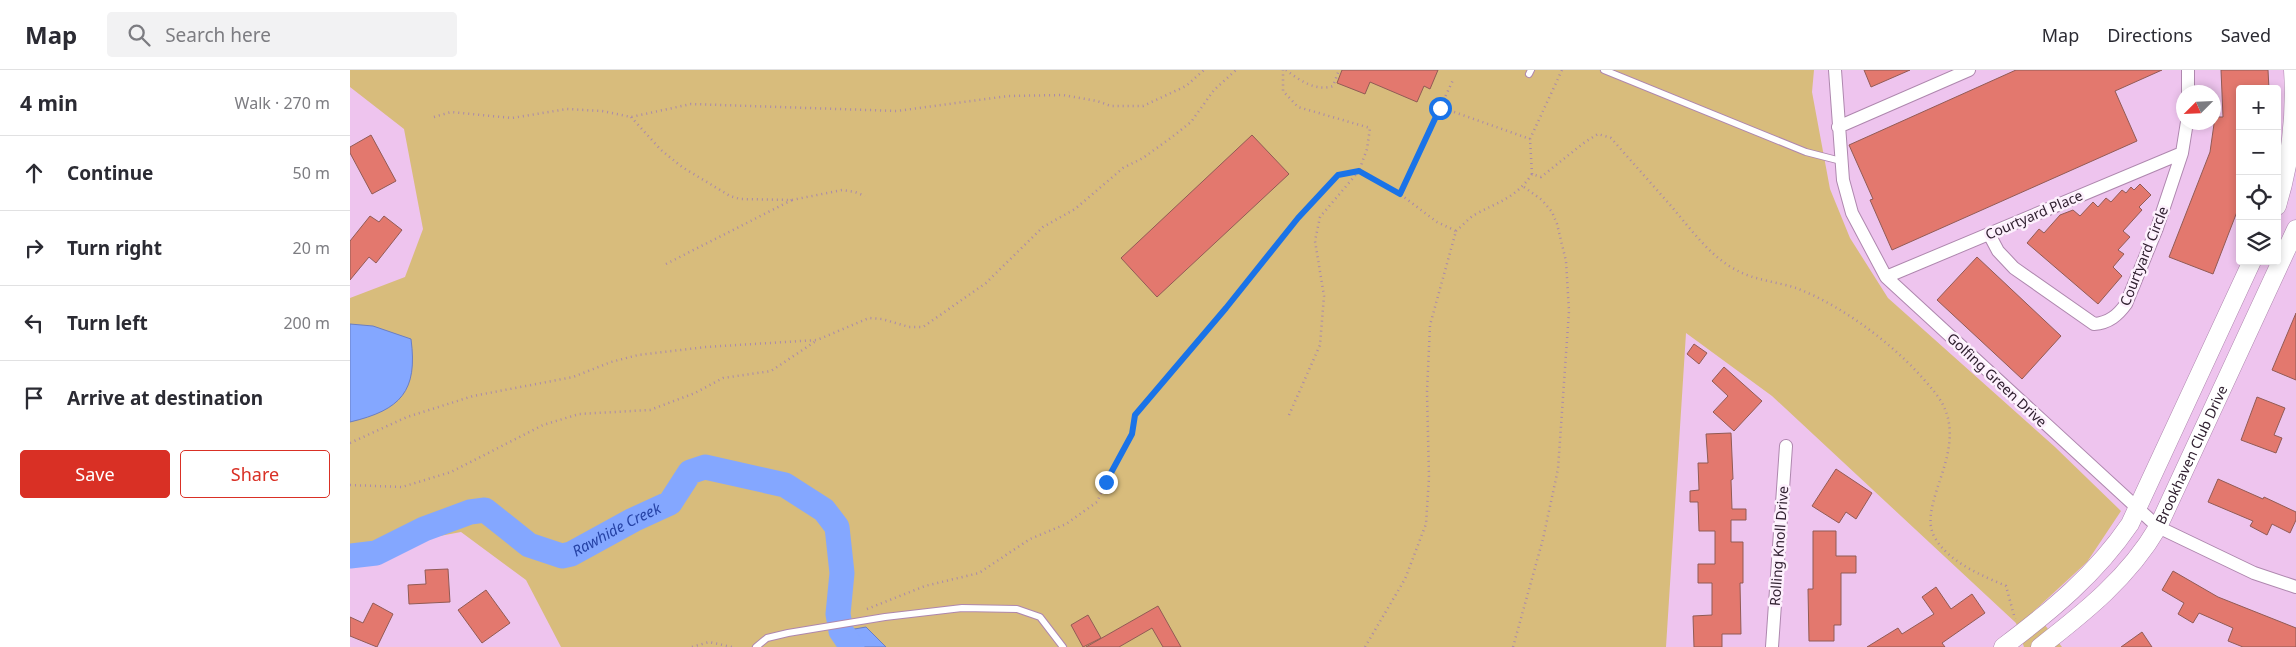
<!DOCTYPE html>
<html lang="en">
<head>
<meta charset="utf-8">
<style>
	:root { --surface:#fff; --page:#f2f2f3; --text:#2b2b33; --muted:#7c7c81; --line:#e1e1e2; --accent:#d93025 }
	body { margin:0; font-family:"Noto Sans",sans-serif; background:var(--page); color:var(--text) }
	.controls { position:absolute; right:15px; top:15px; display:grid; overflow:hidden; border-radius:5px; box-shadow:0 2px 8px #0003 }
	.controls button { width:45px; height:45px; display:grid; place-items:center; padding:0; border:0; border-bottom:1px solid var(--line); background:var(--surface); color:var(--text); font:25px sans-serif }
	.compass { position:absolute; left:1826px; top:15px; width:45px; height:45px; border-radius:50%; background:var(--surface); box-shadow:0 2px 8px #0003; rotate:246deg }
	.stop { position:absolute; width:15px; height:15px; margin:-11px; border:4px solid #1a73e8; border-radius:50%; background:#fff }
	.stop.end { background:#1a73e8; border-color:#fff; box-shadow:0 1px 5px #0008 }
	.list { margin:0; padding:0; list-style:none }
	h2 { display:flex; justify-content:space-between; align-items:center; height:65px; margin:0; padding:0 20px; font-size:21px }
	h2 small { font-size:16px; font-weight:400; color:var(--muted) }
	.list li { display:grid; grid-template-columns:32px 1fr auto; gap:15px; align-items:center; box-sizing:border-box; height:75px; padding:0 20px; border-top:1px solid var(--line) }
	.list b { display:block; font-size:19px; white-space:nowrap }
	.list em { font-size:16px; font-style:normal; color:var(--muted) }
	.actions { display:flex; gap:10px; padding:15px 20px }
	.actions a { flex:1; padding:11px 0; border:1px solid var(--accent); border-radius:5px; text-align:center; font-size:18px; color:var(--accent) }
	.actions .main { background:var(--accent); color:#fff }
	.icon { flex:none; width:28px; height:28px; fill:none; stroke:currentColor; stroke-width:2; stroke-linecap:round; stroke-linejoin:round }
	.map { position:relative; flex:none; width:1946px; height:577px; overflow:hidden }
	header { display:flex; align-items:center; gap:30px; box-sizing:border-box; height:70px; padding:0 25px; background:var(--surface); border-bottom:1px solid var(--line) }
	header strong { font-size:24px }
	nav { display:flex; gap:28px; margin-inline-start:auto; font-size:18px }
	.search { width:350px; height:45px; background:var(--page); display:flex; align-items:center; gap:12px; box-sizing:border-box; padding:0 18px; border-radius:5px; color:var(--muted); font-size:19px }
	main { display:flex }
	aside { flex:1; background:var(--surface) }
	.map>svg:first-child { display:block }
	.green { fill:#d8bc7c }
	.water { fill:#84a7ff; stroke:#6b7ec1 }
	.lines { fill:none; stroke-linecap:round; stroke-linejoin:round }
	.river { stroke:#84a7ff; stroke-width:25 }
	.building { fill:#e3786e; stroke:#915b55 }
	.lane-casing { stroke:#ae87ae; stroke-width:8 }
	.street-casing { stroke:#ae87ae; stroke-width:14 }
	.secondary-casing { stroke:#ae87ae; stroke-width:19 }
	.path { stroke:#aa89aa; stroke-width:2.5; stroke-dasharray:1 4; stroke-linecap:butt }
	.lane { stroke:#fff; stroke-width:6 }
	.street { stroke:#fff; stroke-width:12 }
	.secondary { stroke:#fff; stroke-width:18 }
	.route { stroke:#1a73e8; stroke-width:6 }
	.labels { text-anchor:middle; stroke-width:5; stroke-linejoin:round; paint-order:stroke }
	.street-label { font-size:14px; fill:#302030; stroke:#fdf0fd }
	.water-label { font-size:15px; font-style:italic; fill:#2643a6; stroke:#fdf0fd }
</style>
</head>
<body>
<header>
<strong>Map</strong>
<div class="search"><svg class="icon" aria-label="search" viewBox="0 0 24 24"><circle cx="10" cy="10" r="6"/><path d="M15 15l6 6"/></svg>Search here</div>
<nav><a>Map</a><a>Directions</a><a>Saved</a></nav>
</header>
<main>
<aside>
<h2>4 min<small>Walk · 270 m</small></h2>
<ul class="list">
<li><svg class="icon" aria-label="ahead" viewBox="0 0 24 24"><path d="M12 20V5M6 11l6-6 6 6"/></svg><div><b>Continue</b></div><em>50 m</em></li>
<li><svg class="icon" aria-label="right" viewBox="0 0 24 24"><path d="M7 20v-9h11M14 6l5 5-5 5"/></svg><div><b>Turn right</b></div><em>20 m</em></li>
<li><svg class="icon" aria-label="left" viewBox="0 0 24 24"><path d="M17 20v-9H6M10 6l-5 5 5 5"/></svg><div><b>Turn left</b></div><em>200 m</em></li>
<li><svg class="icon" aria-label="arrive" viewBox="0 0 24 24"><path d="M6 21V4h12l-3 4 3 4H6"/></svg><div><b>Arrive at destination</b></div></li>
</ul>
<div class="actions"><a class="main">Save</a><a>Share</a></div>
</aside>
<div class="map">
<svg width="1946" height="577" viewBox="0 0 1946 577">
	<rect width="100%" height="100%" fill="#eec4ee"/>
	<path class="green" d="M0,0H1464L1462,22L1480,119L1500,168L1538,228L1705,377L1771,441L1737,492L1684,541L1712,577H1674L1666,553L1422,326L1336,263L1316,577H211L176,510L111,462L0,483V228L55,207L73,159L54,59L0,17Z"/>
	<path class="water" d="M0,254L23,256L61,269C68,321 51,340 0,352Z
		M516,557L536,577H489L485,571L487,562Z"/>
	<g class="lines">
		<path class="river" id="s1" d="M0,486L26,483L74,459L120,442L135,440L179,475L212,486L221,484L283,450L320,433L340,402L355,397L435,415L474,440L487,457L492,503L488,544L491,561L502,577"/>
	</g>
	<path class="building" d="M992,0H1088L1080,19L1074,16L1067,32L1020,12L1015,24L987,13Z
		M1514,0H1560L1521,17Z
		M1666,0H1812L1765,21L1787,71L1542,180L1520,130L1523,129L1499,75Z
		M1871,0H1918L1919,19H1890V134L1863,204L1819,187L1860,82L1865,47H1873Z
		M21,65L46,111L22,124L0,83V77Z
		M902,65L939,104L807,227L771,188Z
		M1790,114L1801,125L1789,137L1792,140L1773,161L1780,167L1768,180L1774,184L1763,197L1772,206L1748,234L1677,173L1689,159L1694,163L1710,145L1723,140L1730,146L1743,132L1748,137L1756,128L1761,132L1772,120L1776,123L1781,117L1784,120Z
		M20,146L29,152L34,146L52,160L26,193L19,187L0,210V171Z
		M1627,187L1711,266L1672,309L1587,230Z
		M1946,243V310L1922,300Z
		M1344,274L1357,283L1349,294L1337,284Z
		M1374,297L1412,331L1384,361L1363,342L1378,326L1362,311Z
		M1907,327L1935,338L1924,365L1932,368L1926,383L1891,370Z
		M1381,363L1383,409L1381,410L1382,439H1396V450H1381V472H1393V513H1390L1391,564H1372V577H1344L1343,546L1362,545V513H1348V494H1365V461H1349L1348,432H1340V421L1349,420L1348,393H1358L1356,364Z
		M1486,399L1522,423L1506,449L1496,442L1489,453L1462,436Z
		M1868,409L1913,429L1914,427L1946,442V450L1940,463L1922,454L1917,465L1900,456L1903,451L1858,432Z
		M1463,461H1486V486H1506V503H1491V555H1484V571H1459L1458,519H1463Z
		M98,499L100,532L59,534L58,515L76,514L75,500Z
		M1823,501L1868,527L1946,558V577H1893L1878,571L1883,558L1849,543L1843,553L1828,544L1834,533L1812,520Z
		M1586,517L1601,539L1622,524L1635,543L1592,573L1595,577H1517L1548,558L1552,564L1584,544L1572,527Z
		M136,520L160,553L132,573L108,540Z
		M23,533L43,544L27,577L0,566V547L13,553Z
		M808,536L831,577H813L802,558L769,577H736Z
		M738,545L751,568L733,577L721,555Z
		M1792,562L1802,577H1771Z"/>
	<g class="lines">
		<g class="lane-casing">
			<path id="lane" d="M1254,0L1456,82L1491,91
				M1179,4L1181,0
				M406,577L417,568L438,563L535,547L612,538L667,539L690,547L713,577"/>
		</g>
		<g class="street-casing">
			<path id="street" d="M1485,0L1493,110L1502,143L1536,207L1808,457L1904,503L1946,517
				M1838,22V0
				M1488,57L1619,0
				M1639,164L1648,181L1664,198L1744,254C1759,253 1768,245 1776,234L1807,158L1832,83L1837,52
				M1536,207L1832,83
				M1422,577L1436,376"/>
		</g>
		<g class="secondary-casing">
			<g id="secondary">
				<path d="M1927,136C1940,94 1946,45 1943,0"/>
				<path d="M1653,577C1701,541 1746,504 1780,454L1902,191"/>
				<path id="s2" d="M1690,577C1735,542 1779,507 1808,457L1946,159"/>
			</g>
		</g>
		<path class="path" d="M936,0C949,10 966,22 983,16L989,0
			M1090,37L1180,69
			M84,47L101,42L162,48L217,39L252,41L281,47L341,34L547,41L658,26L713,25L747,31L761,36H793L836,16L854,0
			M281,47L311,80L332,97L380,126L390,129L442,130L492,120L505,122L515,126
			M1182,104L1180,69L1212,0
			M1106,161C1112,156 1118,149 1124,145C1148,132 1166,128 1182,104L1191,107L1235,72L1248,64L1261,68C1281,91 1301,113 1321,136C1341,159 1360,187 1388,201C1405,210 1427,212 1446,218C1496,237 1553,281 1586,324C1626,375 1564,433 1585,468C1600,493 1631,505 1656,516L1665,549
			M316,194L442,130
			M939,345L970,275L974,226L965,171L970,147L1009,101L1050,124
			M0,373L57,347L123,326L223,307L261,292L288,285L356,277L467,270L519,248L532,249L559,257H573L636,213L693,157L725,139L773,98L793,88L822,67L841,52L864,20L886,0
			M0,415L52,417L101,402L193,355L229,344L300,340L345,323L373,308L421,301L466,271
			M517,539L575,516L629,503L680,469L716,454L747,432L766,390L782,364L785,345L876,238L966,127L988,105L1009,101L1017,79L1020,58L948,37L933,21V0
			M342,577L359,572L382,577
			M1015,577L1055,509L1076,454L1079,408L1077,322L1080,255L1106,161L1087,152L1050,124L1103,10
			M1163,577L1193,469L1208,399L1219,241L1216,191L1207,154L1202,142L1192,130L1174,117"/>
		<use href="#lane" class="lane"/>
		<use href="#street" class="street"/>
		<use href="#secondary" class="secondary"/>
	</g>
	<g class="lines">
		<path class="route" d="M756,412L782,364L785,345L876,238L948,148L988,105L1009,101L1050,124L1090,38"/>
	</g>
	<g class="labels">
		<g class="street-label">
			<text transform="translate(1684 145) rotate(-23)" y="5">Courtyard Place</text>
			<text transform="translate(1794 186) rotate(-68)" y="5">Courtyard Circle</text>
			<text transform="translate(1647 310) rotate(43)" y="5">Golfing Green Drive</text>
			<text dy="5" stroke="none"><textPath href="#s2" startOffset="249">Brookhaven Club Drive</textPath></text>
			<text transform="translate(1429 476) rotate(-86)" y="5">Rolling Knoll Drive</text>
		</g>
		<g class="water-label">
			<text dy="5" stroke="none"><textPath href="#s1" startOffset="296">Rawhide Creek</textPath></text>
		</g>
	</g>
</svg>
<div class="controls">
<button>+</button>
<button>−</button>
<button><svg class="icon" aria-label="locate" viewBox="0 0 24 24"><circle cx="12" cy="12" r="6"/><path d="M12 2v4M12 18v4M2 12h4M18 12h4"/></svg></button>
<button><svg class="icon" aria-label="layers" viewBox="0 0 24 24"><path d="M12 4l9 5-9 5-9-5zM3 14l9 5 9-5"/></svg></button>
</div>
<svg class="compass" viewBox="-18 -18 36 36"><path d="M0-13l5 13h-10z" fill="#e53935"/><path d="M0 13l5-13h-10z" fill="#7c7c81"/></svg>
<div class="stop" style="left:1090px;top:38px"></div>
<div class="stop end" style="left:756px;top:412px"></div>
</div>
</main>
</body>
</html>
